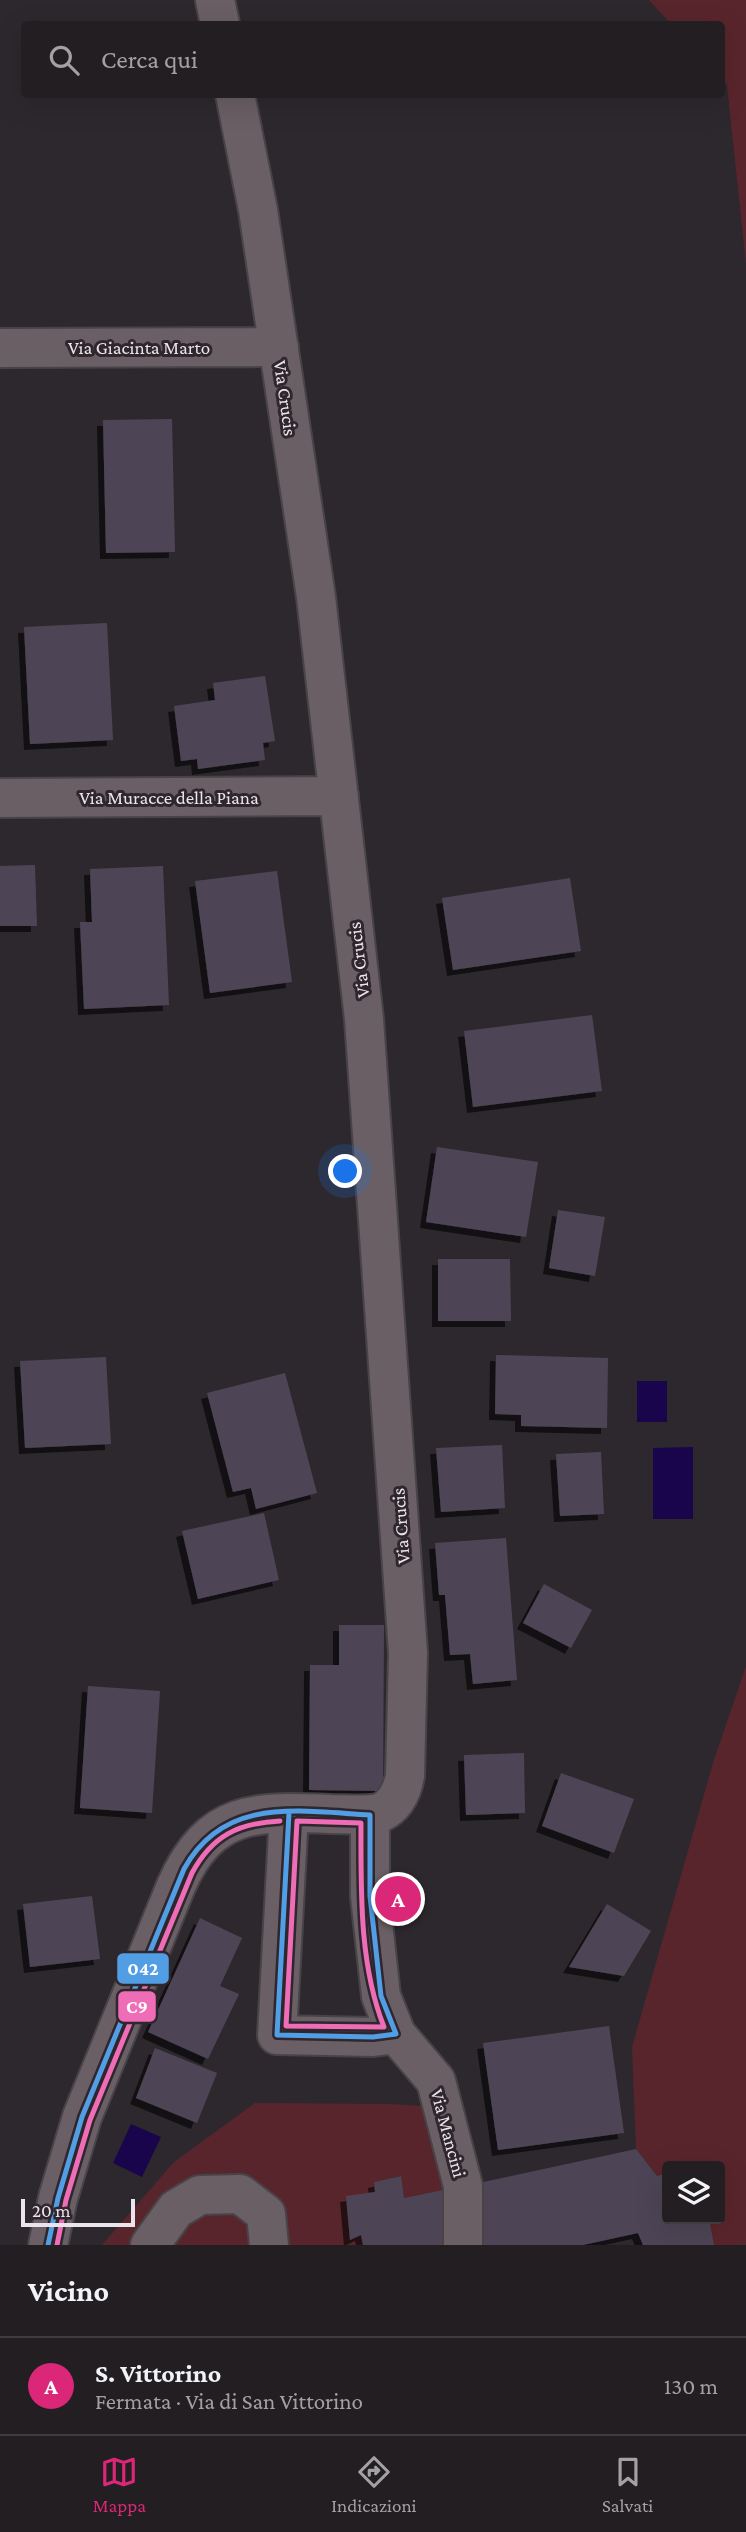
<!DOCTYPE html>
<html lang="it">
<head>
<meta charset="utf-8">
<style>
	:root { --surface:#221e22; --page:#2a272a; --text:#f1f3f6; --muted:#a2a2a5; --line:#3f3c40; --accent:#db2777 }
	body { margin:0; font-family:"Crimson Pro",serif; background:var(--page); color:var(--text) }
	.controls { position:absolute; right:21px; bottom:21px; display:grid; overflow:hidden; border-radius:7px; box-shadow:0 7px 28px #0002 }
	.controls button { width:63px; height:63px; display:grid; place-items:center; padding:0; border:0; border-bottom:2px solid var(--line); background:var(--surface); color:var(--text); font:35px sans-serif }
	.scale { position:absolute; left:21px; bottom:18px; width:114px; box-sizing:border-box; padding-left:7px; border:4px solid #ebe4ea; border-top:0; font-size:19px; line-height:24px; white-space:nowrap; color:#ebe4ea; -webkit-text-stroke:5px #2f262e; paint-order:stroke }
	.you { position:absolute; left:346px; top:1172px; width:24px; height:24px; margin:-18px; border:5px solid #fff; border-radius:50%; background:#1a73e8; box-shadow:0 0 0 10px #1a73e833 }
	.badge { display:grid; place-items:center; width:46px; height:46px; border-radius:50%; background:var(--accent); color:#fff; font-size:23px; font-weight:700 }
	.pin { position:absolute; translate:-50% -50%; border:4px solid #fff; box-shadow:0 2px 7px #0006 }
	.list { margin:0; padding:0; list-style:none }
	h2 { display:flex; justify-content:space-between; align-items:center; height:91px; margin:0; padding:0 28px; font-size:30px }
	h2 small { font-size:23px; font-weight:400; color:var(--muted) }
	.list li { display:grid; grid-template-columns:46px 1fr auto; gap:21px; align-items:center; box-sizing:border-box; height:98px; padding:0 28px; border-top:2px solid var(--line) }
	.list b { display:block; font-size:26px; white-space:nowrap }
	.list p { margin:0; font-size:23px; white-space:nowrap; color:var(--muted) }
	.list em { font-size:23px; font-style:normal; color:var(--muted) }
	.icon { flex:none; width:38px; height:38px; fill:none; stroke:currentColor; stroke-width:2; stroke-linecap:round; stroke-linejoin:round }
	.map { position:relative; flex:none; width:746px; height:2245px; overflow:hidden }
	.search { position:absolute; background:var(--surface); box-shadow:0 7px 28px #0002; left:21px; right:21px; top:21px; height:77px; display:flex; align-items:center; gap:18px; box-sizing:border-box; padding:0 24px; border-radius:7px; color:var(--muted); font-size:26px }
	.sheet { height:189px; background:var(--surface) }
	nav { display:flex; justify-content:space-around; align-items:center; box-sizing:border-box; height:98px; border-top:2px solid var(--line); background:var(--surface); font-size:19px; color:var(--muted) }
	nav a { display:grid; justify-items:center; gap:4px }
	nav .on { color:var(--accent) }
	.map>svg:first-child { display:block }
	.green { fill:#59252c }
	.water { fill:#19054c }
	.building { fill:#4e4555; filter:url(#shadow) }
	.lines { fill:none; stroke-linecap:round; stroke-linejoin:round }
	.minor-casing { stroke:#474347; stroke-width:42 }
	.minor { stroke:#695f64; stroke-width:38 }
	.bus-1-casing { stroke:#2f262e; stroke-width:10 }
	.bus-2-casing { stroke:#2f262e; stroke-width:10 }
	.bus-1 { stroke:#529ee5; stroke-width:5 }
	.bus-2 { stroke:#ee6db6; stroke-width:5 }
	.labels { text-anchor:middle; stroke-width:6; stroke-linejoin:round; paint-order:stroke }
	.street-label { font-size:19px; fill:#ebe4ea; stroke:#2f262e }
	.line-badge { stroke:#2f262e; stroke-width:2.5 }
	.badge-label { font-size:19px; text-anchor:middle; font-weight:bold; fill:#fff }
</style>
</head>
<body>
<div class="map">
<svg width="746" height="2245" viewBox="0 0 746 2245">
	<defs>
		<filter id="shadow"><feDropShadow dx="-6" dy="6" stdDeviation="0" flood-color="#0009"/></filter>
	</defs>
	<rect width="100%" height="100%" fill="#2d282d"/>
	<path class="green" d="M649,0H746V264L727,85L722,79V24H671Z
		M746,1666V2245H714L708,2219H720V2166H667V2173L657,2176L636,2149L632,2047L713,1763Z
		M255,2103L390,2104L424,2106L448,2189L404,2198L400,2176L374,2182L375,2192L350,2239L361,2235L363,2245H102L174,2162Z"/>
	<path class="water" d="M637,1381H667V1422H637Z
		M693,1447V1519H653V1448Z
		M131,2124L161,2137L142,2177L113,2163Z"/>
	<path class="building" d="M172,419L175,552L106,553L103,420Z
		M107,623L113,740L30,744L24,627Z
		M265,676L275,741L263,743L265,760L198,769L197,759L181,761L174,706L215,700L213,683Z
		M35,865L37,926H0V866Z
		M163,866L169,1005L84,1009L80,922H92L90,869Z
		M277,871L292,982L210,993L195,881Z
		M570,878L581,951L453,970L442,898Z
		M592,1015L602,1091L473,1107L464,1031Z
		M437,1147L538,1162L526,1237L426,1222Z
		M558,1210L605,1217L595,1276L549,1268Z
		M438,1259H510L511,1321H438Z
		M496,1355L608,1358L607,1428L521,1426V1415L495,1414Z
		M106,1357L111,1444L25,1448L20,1361Z
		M285,1373L317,1493L256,1509L251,1488L233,1492L207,1393Z
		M502,1445L505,1508L441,1512L436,1448Z
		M601,1452L604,1514L560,1516L556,1454Z
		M264,1513L279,1580L198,1599L182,1531Z
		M506,1538L517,1680L473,1684L470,1654L450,1655L445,1595H439L435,1543Z
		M544,1584L592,1610L571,1648L523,1623Z
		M339,1625H384L383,1791L309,1790L310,1665H339Z
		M88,1686L160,1691L152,1813L80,1808Z
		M524,1753L525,1813L466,1815L464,1755Z
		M561,1773L634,1799L614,1853L542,1826Z
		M92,1896L100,1959L30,1967L23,1904Z
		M607,1904L651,1931L624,1976L569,1967Z
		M200,1918L242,1938L220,1986L239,1994L208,2059L148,2032Z
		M609,2026L624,2133L498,2150L483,2043Z
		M155,2048L217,2073L197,2123L136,2098Z
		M636,2149L657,2176L667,2173V2219H709L714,2245H643L638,2233L583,2245H479L474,2184Z
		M401,2176L404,2198L448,2189L454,2245H363L361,2235L350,2240L346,2196L375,2192L374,2182Z"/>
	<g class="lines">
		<g class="minor-casing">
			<path id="minor" d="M215,0L220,24
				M0,348L279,347
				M0,798L339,796
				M289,1813L277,2035L373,2037L396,2034
				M370,1815V1896L381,1996L396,2034L436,2081L463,2186V2245
				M48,2245L58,2198L82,2117L176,1886C210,1809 256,1811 331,1814C347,1814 364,1816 380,1813C395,1806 402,1792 405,1776L408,1653L364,1019L316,597L258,210L235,94
				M150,2245L176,2209L200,2195L240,2194L266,2214L269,2245"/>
		</g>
		<use href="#minor" class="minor"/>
		<g class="bus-1-casing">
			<path id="bus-1" d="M48,2245L58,2198L82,2117L184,1869C224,1796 299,1811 370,1815V1896L381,1996L396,2034L373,2037L277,2035L289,1813"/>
		</g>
		<g class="bus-2-casing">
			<path id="bus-2" d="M297,1821L361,1823C361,1890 359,1964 384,2027L286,2026Z
				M57,2245L66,2200L90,2120L192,1873C212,1836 238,1823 280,1821"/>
		</g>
		<use href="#bus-1" class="bus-1"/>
		<use href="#bus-2" class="bus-2"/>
	</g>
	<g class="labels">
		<g class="street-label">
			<text x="139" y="354">Via Giacinta Marto</text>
			<text transform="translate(286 398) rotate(82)" y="7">Via Crucis</text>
			<text x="169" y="804">Via Muracce della Piana</text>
			<text transform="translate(358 960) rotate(-97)" y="7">Via Crucis</text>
			<text transform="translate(400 1526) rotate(-94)" y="7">Via Crucis</text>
			<text transform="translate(449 2133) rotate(75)" y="7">Via Mancini</text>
		</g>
	</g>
	<g class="line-badge">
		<rect x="116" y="1952" width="54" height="33" rx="7" fill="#529ee5"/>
		<rect x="117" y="1990" width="40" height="33" rx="7" fill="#ee6db6"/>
	</g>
	<g class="badge-label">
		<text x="143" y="1975">042</text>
		<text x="137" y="2013">C9</text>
	</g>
</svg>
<div class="controls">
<button><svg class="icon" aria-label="layers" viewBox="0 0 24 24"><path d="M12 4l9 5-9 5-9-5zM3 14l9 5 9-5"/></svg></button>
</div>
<div class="scale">20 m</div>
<div class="you"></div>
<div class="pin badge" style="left:398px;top:1899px">A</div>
<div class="search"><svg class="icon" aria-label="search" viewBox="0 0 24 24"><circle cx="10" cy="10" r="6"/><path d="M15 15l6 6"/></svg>Cerca qui</div>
</div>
<section class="sheet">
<h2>Vicino<small></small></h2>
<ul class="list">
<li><span class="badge">A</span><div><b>S. Vittorino</b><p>Fermata · Via di San Vittorino</p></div><em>130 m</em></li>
</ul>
</section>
<nav>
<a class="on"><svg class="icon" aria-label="map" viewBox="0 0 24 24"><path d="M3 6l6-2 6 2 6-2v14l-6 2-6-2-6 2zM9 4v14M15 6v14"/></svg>Mappa</a>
<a><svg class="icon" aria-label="directions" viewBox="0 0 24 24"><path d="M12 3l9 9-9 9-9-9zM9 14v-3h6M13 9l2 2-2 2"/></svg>Indicazioni</a>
<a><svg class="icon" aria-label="saved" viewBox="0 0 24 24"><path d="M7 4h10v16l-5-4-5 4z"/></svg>Salvati</a>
</nav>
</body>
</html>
